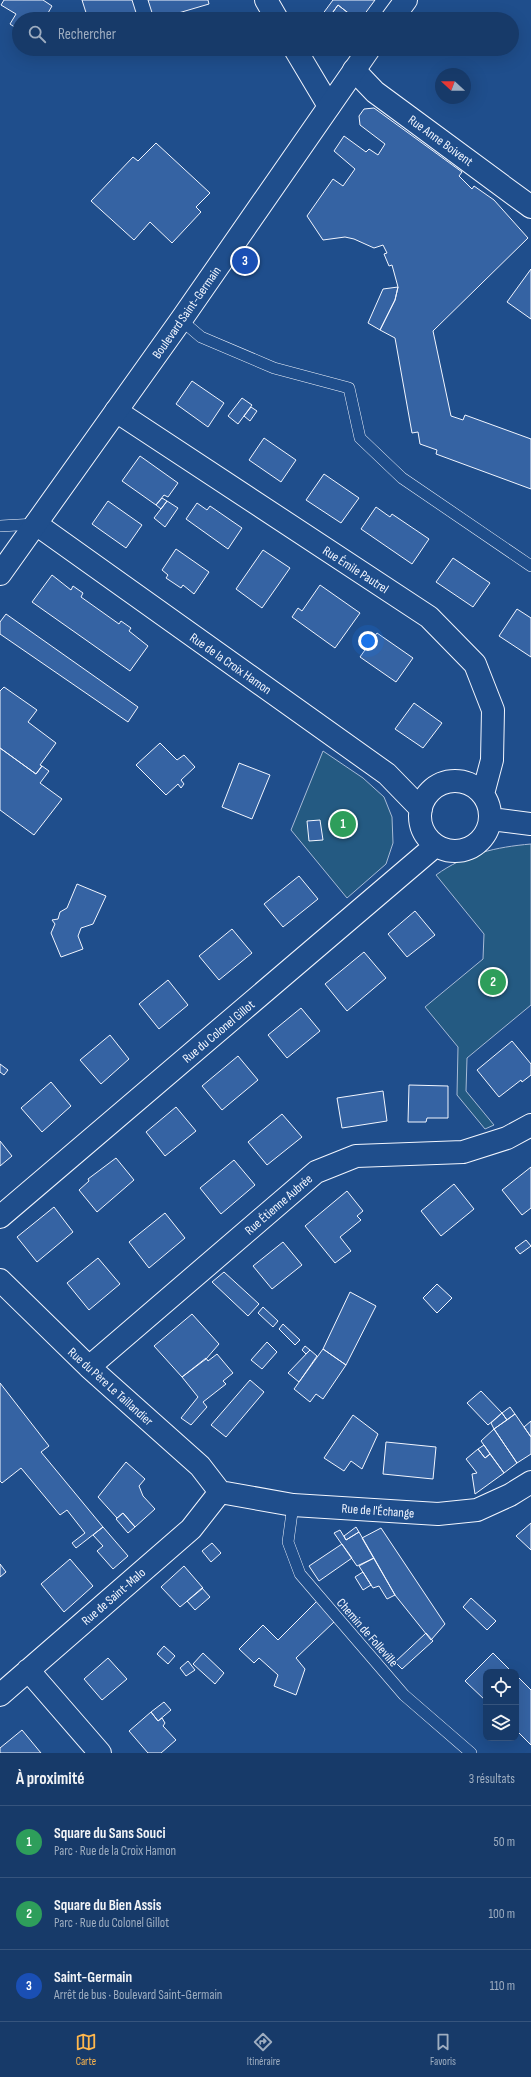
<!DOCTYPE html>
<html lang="fr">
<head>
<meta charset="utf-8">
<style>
	:root { --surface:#173a69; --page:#244571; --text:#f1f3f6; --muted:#9eadc0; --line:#36547d; --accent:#ffb74d }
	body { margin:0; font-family:"Sofia Sans Condensed",sans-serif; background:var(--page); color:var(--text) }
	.controls { position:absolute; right:12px; bottom:12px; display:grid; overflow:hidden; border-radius:8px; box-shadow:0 4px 16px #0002 }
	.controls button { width:36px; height:36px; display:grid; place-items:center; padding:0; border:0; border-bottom:1px solid var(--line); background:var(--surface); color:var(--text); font:20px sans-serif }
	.compass { position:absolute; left:435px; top:68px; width:36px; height:36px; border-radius:50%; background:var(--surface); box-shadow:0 4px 16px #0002; rotate:291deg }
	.you { position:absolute; left:368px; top:641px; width:14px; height:14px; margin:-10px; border:3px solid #fff; border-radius:50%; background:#1a73e8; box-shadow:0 0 0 6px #1a73e833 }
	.badge { display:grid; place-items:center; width:26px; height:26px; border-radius:50%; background:var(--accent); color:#fff; font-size:13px; font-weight:700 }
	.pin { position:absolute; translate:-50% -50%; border:2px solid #fff; box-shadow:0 1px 4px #0006 }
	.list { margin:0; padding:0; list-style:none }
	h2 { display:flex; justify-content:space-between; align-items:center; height:52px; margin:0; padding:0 16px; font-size:17px }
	h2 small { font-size:13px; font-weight:400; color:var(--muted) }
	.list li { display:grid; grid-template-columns:26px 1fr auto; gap:12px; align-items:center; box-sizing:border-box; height:72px; padding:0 16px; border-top:1px solid var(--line) }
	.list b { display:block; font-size:15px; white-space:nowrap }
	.list p { margin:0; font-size:13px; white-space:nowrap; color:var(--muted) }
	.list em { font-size:13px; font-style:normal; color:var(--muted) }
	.icon { flex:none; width:22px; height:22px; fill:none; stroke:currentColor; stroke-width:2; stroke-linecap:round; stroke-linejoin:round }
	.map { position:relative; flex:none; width:531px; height:1753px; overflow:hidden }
	.search { position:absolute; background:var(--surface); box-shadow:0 4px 16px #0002; left:12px; right:12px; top:12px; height:44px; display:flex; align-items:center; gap:10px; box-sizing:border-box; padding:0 14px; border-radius:22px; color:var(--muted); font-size:15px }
	.sheet { height:268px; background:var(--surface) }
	nav { display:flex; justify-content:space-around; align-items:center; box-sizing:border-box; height:56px; border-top:1px solid var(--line); background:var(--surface); font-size:11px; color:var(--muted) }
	nav a { display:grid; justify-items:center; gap:2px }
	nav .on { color:var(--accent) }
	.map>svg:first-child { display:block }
	.green { fill:#245a82; stroke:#a8bbd7 }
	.building { fill:#3563a3; stroke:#f2f6ff }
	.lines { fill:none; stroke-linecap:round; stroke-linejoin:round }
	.lane-casing { stroke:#f2f6ff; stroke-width:12 }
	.street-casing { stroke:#f2f6ff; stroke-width:24 }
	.secondary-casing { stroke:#f2f6ff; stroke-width:24 }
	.lane { stroke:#1f4e8c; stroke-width:11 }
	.street { stroke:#1f4e8c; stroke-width:22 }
	.secondary { stroke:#1f4e8c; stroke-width:22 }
	.labels { text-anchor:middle; stroke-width:3; stroke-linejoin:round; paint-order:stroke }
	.street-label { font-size:13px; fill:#f2f6ff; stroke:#1f4e8c }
</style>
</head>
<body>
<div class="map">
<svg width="531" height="1753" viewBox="0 0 531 1753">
	<rect width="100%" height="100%" fill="#1f4e8c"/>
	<path class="green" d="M323,751L363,778L384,797L392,817L393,843L386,864L347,898L291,830Z
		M531,844V1005L467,1058L466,1091L494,1125L485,1129L457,1095L458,1047L425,1007L483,959L484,934L436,875C465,854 496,847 531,844Z"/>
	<path class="building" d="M4,0H43L52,6L48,13L55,18L19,19V30L10,24L16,14L1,5Z
		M82,0H132L138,19H88Z
		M148,0H208L209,4L175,14L176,17L170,19H154Z
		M333,0H375L361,19H356L338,5L328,19H319Z
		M338,5L356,19H328Z
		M374,108L462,172L459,176L472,189L474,186L494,200L528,238L433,331L451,416L463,420L465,415L531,439V489L436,454L437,450L420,444L418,432L412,433L395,338L380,330L395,300L398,287L392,265L389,266L384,254L387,253L383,245L374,248L354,239L345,237L323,240L307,216L333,179L343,186L355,169L334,151L344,136L366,152L369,149L378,155L385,144L360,125L359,116L364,109Z
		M156,143L210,193L196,207L201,212L172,243L150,222L134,240L91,201L133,157L138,161Z
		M531,269V319L507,302Z
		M398,287L395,300L380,330L368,323L383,289Z
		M192,381L224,403L208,427L176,404Z
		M242,398L252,405L238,424L228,416Z
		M251,407L257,411L250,421L244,416Z
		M264,438L296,460L281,482L249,460Z
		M140,456L178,483L168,497L164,495L156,505L122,481Z
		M324,474L359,498L341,523L306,500Z
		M162,498L167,501L161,509L156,505Z
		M108,501L142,525L126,548L92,524Z
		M167,501L178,508L165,527L154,518Z
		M197,503L207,510L210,506L242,528L228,549L186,519Z
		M376,507L390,517L392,514L429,539L412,564L361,529Z
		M176,549L209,572L194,594L183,585L181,588L166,578L168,575L162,570Z
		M263,550L290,568L262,608L236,589Z
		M453,558L490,583L473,607L436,582Z
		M52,575L71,590L73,586L83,593L81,597L119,624L121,621L131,628L129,631L148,646L130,671L32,602Z
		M320,585L360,613L335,648L292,617L298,608L302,611Z
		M517,609L531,618V657L499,636Z
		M6,614L138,707L128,722L0,634V622Z
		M377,633L413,658L396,682L360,657Z
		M4,687L37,710L28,722L56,743L40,765L42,766L36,774L0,748V691Z
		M414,703L442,723L423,748L395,729Z
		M160,743L177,760L184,755L195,767L181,780L184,784L181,788L178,784L166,795L136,765Z
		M0,748L36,774L42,766L49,771L40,783L62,799L34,835L0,810Z
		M239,763L270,775L252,819L222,807Z
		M320,820L323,840L309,841L307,821Z
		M299,876L318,899L283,927L264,904Z
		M77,884L106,896L93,924L81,928L78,936L83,949L61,957L51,933L55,924L52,920L58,919L60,912L67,908Z
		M415,911L435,935L407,957L388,934Z
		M232,929L252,953L219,980L199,956Z
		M364,952L386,978L347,1011L325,984Z
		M168,980L188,1005L159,1029L139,1004Z
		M301,1008L320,1031L287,1058L268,1035Z
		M110,1035L129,1059L101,1084L80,1060Z
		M512,1041L531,1064V1075L522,1082L521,1080L499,1097L477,1070Z
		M238,1056L258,1080L222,1110L202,1086Z
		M0,1064L8,1070L4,1075L0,1072Z
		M51,1082L71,1106L42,1132L21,1108Z
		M409,1085L448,1086V1118H427L426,1122H408Z
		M383,1091L387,1121L342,1128L337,1098Z
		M176,1107L196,1131L165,1156L146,1132Z
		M282,1114L302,1137L267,1165L248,1142Z
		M0,1141L12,1156L0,1166Z
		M116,1158L134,1180L97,1212L79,1190L89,1181L88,1179Z
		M234,1160L255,1185L221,1214L200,1188Z
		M531,1167V1208L522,1215L502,1190Z
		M454,1184L474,1209L441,1236L421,1211Z
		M347,1191L363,1211L357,1216L361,1220L340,1237L351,1251L335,1263L305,1226Z
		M54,1207L73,1232L37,1262L17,1237Z
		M165,1213L185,1238L149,1268L129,1242Z
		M526,1240L531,1246L520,1254L515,1248Z
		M283,1242L302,1265L272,1289L253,1266Z
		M98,1258L120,1284L89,1310L67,1283Z
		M224,1272L259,1304L248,1316L212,1282Z
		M437,1284L452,1298L437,1313L423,1298Z
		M350,1292L376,1306L346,1365L323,1349Z
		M263,1307L278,1321L273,1327L258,1313Z
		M192,1314L219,1344L206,1359L182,1377L154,1346Z
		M283,1324L300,1340L295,1345L279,1329Z
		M267,1342L277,1352L262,1369L251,1360Z
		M305,1346L310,1350L306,1354L302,1350Z
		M323,1349L346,1365L323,1399L316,1394L310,1402L294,1389Z
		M310,1350L317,1356L299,1382L288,1373Z
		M217,1354L233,1373L223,1381L226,1384L203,1402L207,1407L191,1425L181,1418L198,1397L182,1377L206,1358L208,1361Z
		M250,1380L264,1392L226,1437L211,1425Z
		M0,1383L49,1446L41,1452L103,1527L76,1548L72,1543L85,1533L67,1510L60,1515L21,1468L2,1483L0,1481Z
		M481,1391L502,1413L488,1425L467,1403Z
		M510,1407L515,1414L507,1420L502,1413Z
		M502,1413L507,1420L494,1429L491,1423Z
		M515,1414L531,1437V1454L517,1463L494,1429Z
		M353,1415L378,1434L362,1469L351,1461L344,1471L324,1458Z
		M531,1421V1437L524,1427Z
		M494,1429L517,1463L504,1473L481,1441Z
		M386,1442L436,1447L433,1479L383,1474Z
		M484,1445L490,1454L485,1458L478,1449Z
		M478,1449L485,1458L490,1454L504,1473L475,1494L472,1474L477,1473L466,1459Z
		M126,1462L145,1479L139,1486L143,1496L155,1509L135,1527L123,1513L117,1518L98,1497Z
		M123,1513L135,1527L128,1533L116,1519Z
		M531,1523V1550L516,1536Z
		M103,1527L128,1556L113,1569L97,1551L103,1546L93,1535Z
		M356,1527L359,1532L346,1540L344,1536Z
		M381,1528L445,1624L431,1640L395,1595L362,1538Z
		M340,1530L346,1540L359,1532L374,1558L357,1566L334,1533Z
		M212,1543L221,1553L211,1562L202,1551Z
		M342,1544L352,1558L319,1581L309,1566Z
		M374,1558L395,1595L387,1599L379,1586L373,1588L359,1566Z
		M70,1559L93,1586L64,1612L41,1584Z
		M0,1564L6,1572L0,1577Z
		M184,1566L203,1588L180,1607L161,1587Z
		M363,1572L371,1585L363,1590L355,1577Z
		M202,1588L210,1597L195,1610L187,1601Z
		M471,1598L496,1621L487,1630L463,1607Z
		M318,1600L334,1622L296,1658L305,1669L296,1695L274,1686L278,1675L259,1658L254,1663L239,1649L263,1625L278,1640Z
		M426,1633L433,1641L402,1669L395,1662Z
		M164,1646L175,1656L168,1664L157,1654Z
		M203,1653L224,1673L215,1684L193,1664Z
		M493,1653L512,1672H486V1701L465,1681Z
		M108,1658L127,1679L102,1700L84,1679Z
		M188,1661L195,1670L186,1676L180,1668Z
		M516,1675L531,1690V1745L516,1730Z
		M164,1702L171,1710L158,1721L151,1712Z
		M151,1712L158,1721L162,1718L165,1723L163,1726L176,1740L161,1753H148L129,1731Z
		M22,1730L41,1753H0V1748Z"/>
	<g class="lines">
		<g class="lane-casing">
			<path id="lane" d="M181,320L201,337L274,368L349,388L360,438L402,478L531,566
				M0,526L36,524
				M293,1505L288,1542L300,1574L404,1695L471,1753"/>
		</g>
		<g class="street-casing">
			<path id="street" d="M266,0L277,19
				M295,49L329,106
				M354,70L375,92L531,207
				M116,411L429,617L475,664L493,710L492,760L483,794
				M36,524L387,774L421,809
				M420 816a35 35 0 1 1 70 0a35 35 0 1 1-70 0Z
				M491,819L531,824
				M0,1217L435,846
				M0,1280L89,1367L200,1466L220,1492
				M89,1367L316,1172L356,1156L463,1152L507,1138L531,1125
				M220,1492L293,1505L438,1514L477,1510L510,1495L531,1482
				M28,1670L100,1753
				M0,1695L191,1529L220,1492"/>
		</g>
		<g class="secondary-casing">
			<path id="secondary" d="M392,19L406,0
				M0,574L181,320L369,49"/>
		</g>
		<use href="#lane" class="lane"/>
		<use href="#street" class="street"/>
		<use href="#secondary" class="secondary"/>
	</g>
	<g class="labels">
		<g class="street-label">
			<text transform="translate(441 140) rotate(36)" y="5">Rue Anne Boivent</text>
			<text transform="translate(186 312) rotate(-55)" y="5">Boulevard Saint-Germain</text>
			<text transform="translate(356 569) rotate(33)" y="5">Rue Émile Pautrel</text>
			<text transform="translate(231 663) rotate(35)" y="5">Rue de la Croix Hamon</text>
			<text transform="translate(218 1031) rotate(-40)" y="5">Rue du Colonel Gillot</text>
			<text transform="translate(278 1204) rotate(-41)" y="5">Rue Étienne Aubrée</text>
			<text transform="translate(111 1386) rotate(42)" y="5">Rue du Père Le Taillandier</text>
			<text transform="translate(378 1510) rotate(4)" y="5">Rue de l'Échange</text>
			<text transform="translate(113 1596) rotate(-41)" y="5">Rue de Saint-Malo</text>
			<text transform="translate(368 1632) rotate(49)" y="5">Chemin de Folleville</text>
		</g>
	</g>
</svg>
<div class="controls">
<button><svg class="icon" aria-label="locate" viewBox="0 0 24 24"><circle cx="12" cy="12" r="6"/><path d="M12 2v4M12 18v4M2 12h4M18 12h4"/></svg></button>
<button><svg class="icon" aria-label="layers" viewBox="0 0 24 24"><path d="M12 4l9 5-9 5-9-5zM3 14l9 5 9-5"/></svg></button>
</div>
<svg class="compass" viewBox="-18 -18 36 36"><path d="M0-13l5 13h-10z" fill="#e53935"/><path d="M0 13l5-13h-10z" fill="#9eadc0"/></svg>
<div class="you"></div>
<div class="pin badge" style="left:343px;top:824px;background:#2e9e5b">1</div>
<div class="pin badge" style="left:493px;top:982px;background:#2e9e5b">2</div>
<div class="pin badge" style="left:245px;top:261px;background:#1a4fb4">3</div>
<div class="search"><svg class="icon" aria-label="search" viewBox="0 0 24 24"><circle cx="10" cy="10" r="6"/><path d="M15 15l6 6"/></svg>Rechercher</div>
</div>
<section class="sheet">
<h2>À proximité<small>3 résultats</small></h2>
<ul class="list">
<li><span class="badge" style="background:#2e9e5b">1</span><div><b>Square du Sans Souci</b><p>Parc · Rue de la Croix Hamon</p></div><em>50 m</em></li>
<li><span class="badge" style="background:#2e9e5b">2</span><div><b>Square du Bien Assis</b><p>Parc · Rue du Colonel Gillot</p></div><em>100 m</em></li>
<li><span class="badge" style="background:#1a4fb4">3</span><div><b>Saint-Germain</b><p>Arrêt de bus · Boulevard Saint-Germain</p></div><em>110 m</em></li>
</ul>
</section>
<nav>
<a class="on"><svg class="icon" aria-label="map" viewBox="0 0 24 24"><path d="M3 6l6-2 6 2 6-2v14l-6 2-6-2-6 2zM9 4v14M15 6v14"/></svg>Carte</a>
<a><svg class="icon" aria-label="directions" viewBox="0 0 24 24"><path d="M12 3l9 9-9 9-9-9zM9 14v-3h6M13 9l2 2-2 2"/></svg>Itinéraire</a>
<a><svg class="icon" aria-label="saved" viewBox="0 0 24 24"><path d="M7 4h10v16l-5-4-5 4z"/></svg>Favoris</a>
</nav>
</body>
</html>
